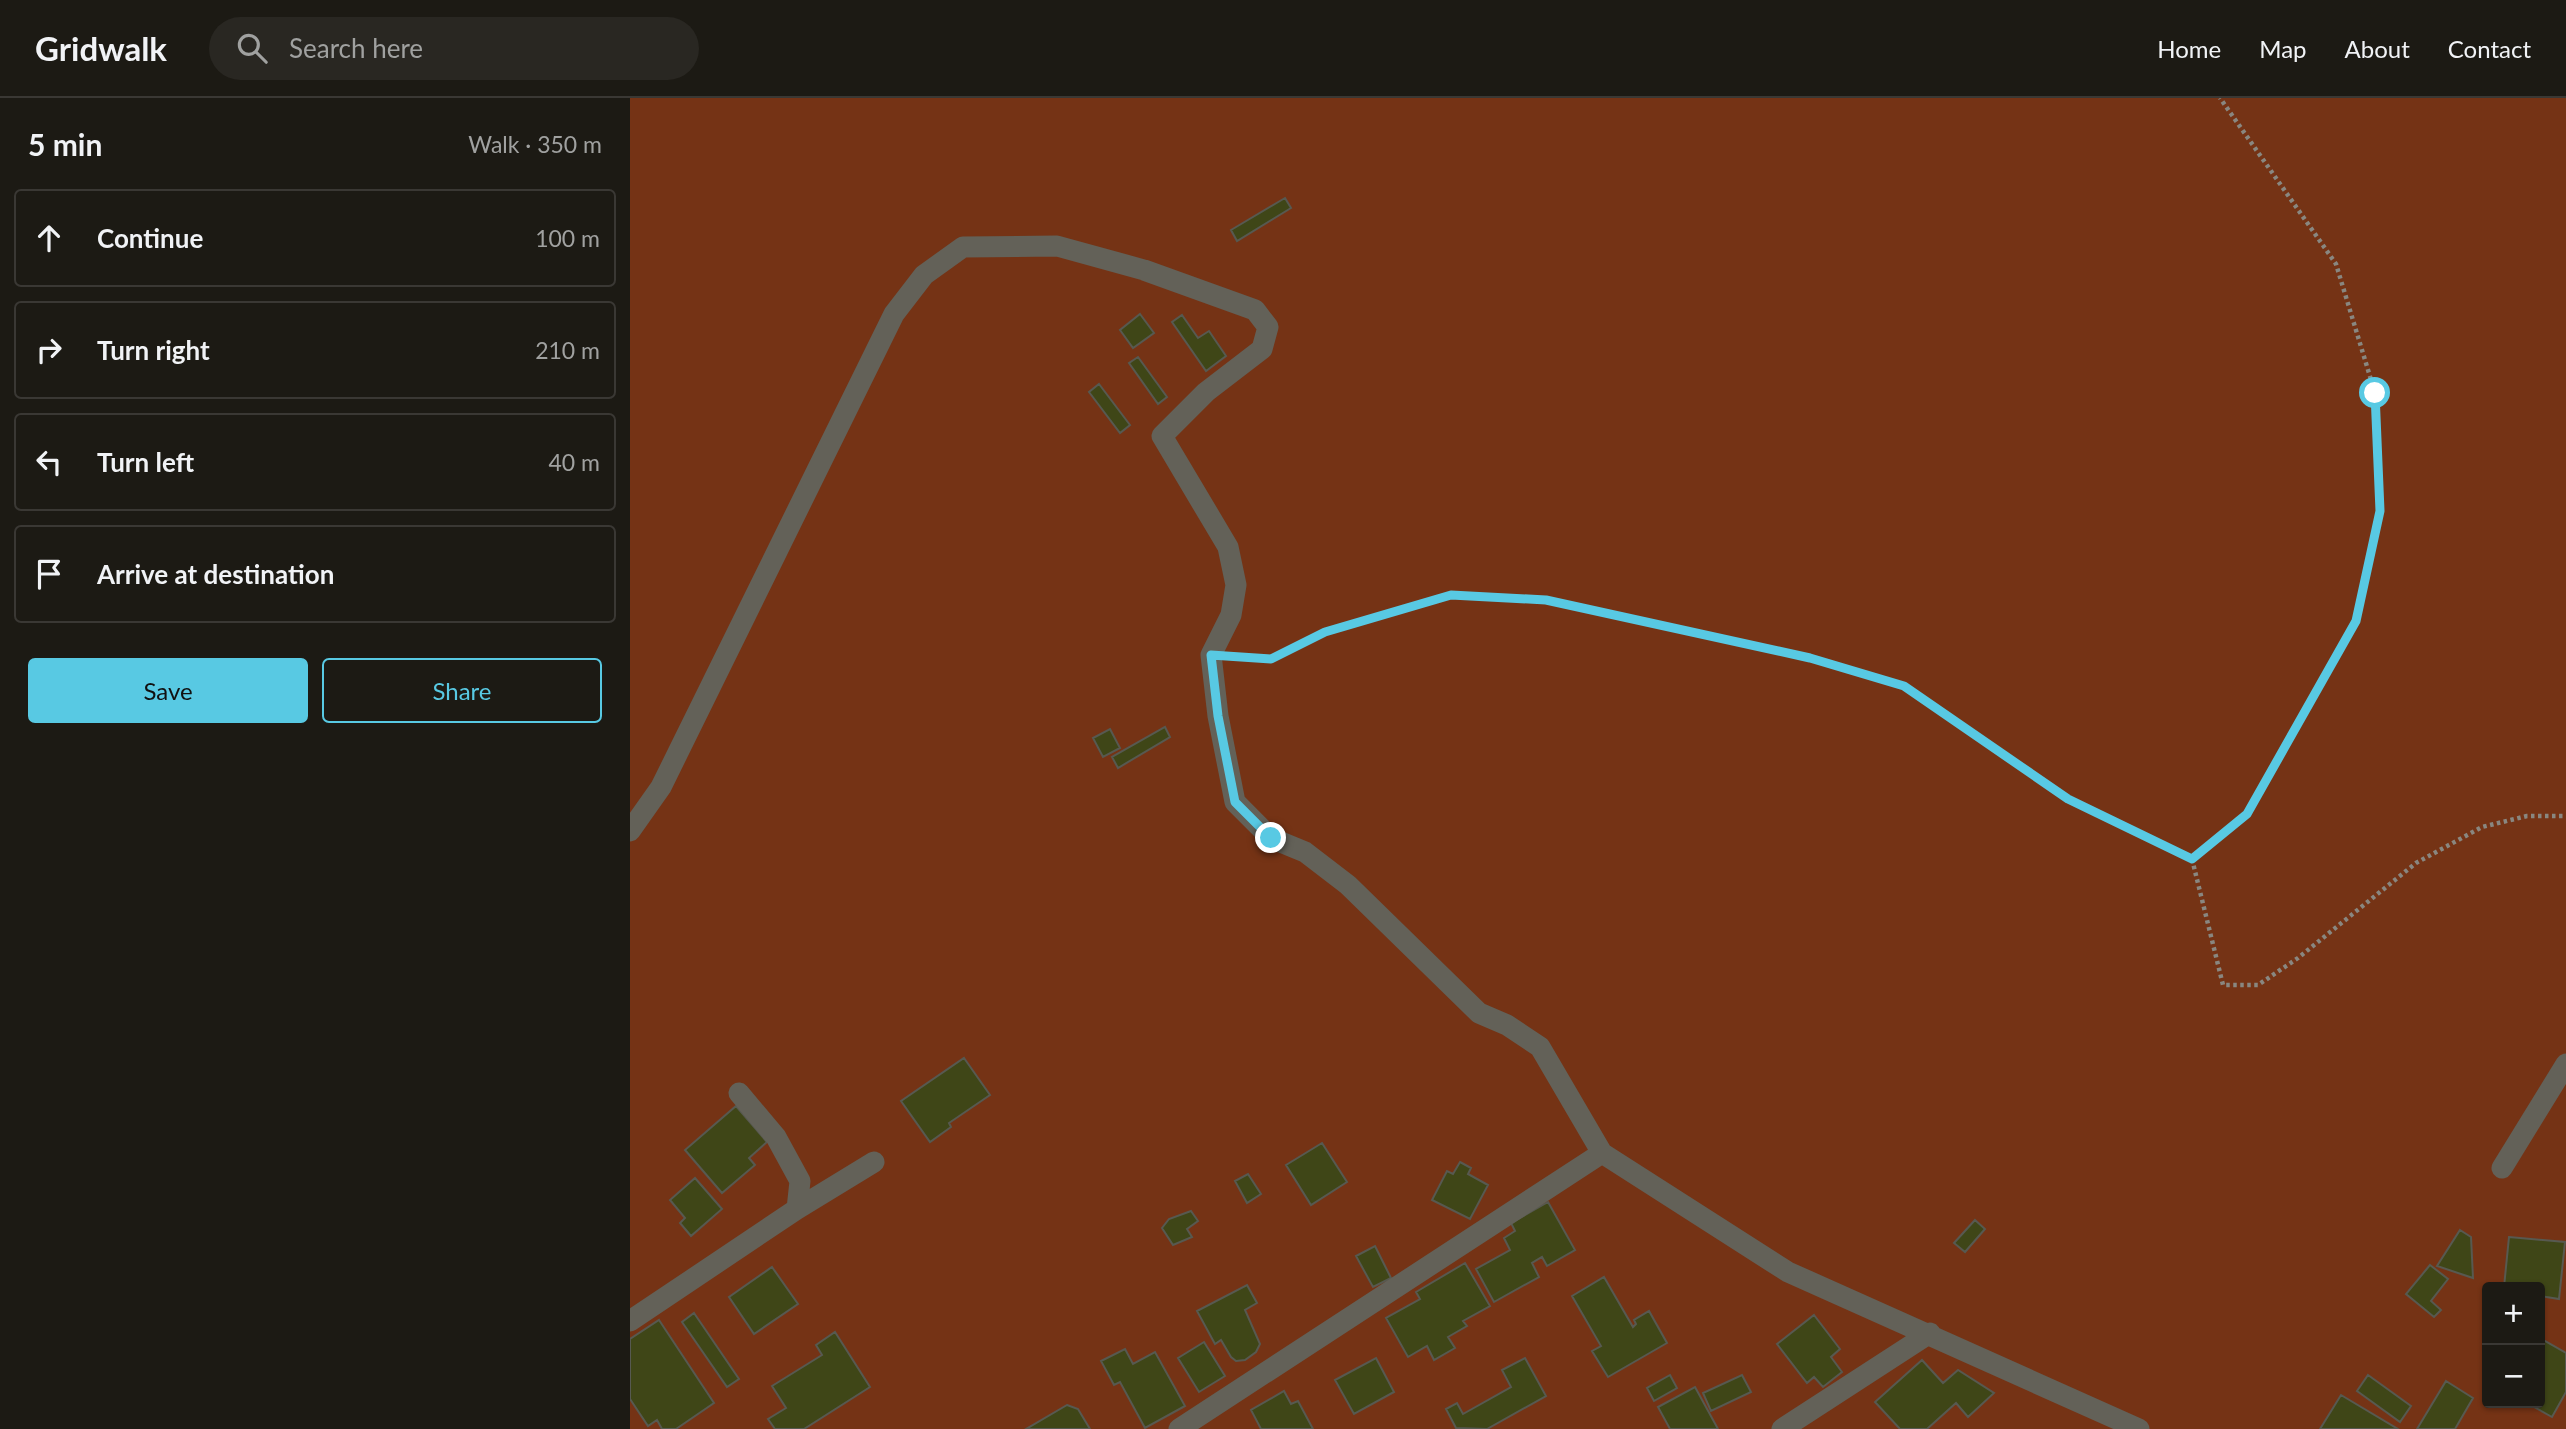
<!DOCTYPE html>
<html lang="en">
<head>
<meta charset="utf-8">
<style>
	:root { --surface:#1c1a14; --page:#292722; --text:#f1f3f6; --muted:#a0a1a0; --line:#3a3834; --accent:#58c9e3 }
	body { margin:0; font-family:Lato,sans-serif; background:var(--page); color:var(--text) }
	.controls { position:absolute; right:21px; bottom:21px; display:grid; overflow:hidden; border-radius:7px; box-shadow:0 2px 5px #0004 }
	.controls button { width:63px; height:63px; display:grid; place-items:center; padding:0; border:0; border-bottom:2px solid var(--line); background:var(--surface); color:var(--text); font:35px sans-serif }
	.stop { position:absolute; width:21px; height:21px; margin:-16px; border:5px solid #58c9e3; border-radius:50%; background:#fff }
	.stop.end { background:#58c9e3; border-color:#fff; box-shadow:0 2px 7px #0008 }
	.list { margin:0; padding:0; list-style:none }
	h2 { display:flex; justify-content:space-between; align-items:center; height:91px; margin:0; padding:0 28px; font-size:30px }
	h2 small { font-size:23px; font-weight:400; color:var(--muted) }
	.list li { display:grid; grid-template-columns:46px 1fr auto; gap:21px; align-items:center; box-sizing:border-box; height:98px; margin:0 14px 14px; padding:0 14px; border:2px solid var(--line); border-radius:7px }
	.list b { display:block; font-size:26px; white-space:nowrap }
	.list em { font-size:23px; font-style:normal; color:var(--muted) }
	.actions { display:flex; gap:14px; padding:21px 28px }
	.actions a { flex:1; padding:16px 0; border:2px solid var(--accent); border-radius:7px; text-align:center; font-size:24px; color:var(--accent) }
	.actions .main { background:var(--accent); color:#111 }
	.icon { flex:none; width:38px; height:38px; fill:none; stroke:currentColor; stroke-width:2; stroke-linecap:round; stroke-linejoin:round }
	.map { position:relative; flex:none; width:1936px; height:1331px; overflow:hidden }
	header { display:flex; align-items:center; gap:42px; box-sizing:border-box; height:98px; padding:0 35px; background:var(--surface); border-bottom:2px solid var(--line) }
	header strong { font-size:33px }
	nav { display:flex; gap:38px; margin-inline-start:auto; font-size:24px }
	.search { width:490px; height:63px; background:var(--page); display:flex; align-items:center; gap:18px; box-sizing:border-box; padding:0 24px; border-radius:38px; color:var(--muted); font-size:26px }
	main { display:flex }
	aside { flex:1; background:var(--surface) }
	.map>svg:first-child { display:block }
	.green { fill:#753315; fill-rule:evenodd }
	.building { fill:#3f4617; stroke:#575950; stroke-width:2 }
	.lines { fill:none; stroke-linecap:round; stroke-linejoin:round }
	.path { stroke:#898780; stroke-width:4.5; stroke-dasharray:3.5 3.5; stroke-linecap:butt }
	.minor { stroke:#636158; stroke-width:21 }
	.route { stroke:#58c9e3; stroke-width:9 }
</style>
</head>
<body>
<header>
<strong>Gridwalk</strong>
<div class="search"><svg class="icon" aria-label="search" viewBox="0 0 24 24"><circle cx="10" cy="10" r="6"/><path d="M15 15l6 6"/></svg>Search here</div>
<nav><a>Home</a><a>Map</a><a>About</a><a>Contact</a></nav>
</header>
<main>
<aside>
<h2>5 min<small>Walk · 350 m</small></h2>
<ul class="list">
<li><svg class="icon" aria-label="ahead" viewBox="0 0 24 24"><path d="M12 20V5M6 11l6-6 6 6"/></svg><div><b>Continue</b></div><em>100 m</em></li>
<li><svg class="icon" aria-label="right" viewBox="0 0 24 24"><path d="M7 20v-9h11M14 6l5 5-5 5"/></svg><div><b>Turn right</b></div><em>210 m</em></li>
<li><svg class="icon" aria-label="left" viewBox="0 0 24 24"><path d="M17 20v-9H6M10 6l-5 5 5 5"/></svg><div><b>Turn left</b></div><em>40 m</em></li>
<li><svg class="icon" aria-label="arrive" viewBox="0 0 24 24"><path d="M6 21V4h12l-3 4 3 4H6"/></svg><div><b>Arrive at destination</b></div></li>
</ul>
<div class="actions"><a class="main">Save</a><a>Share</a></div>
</aside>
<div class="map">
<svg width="1936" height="1331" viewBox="0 0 1936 1331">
	<rect width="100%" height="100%" fill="#25231b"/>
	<path class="green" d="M0,0H1936V1331H0ZM1857,1189H1910V1305H1857Z"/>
	<path class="building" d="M655,100L661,110L607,143L601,132Z
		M510,216L524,235L503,250L490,232Z
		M552,217L568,240L579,233L596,258L576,273L542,224Z
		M508,259L537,299L528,306L499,265Z
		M469,286L500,327L490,335L459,294Z
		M535,629L540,639L488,670L482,659Z
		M480,631L490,650L473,659L463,640Z
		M334,960L360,997L319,1025L321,1029L300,1044L271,1003Z
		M106,1008L137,1044L119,1060L125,1067L92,1095L55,1052Z
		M692,1045L717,1084L681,1107L656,1067Z
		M830,1064L841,1070L838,1076L858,1087L840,1121L802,1102L817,1073L823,1076Z
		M618,1076L631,1096L617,1105L605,1083Z
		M65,1080L92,1111L61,1138L50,1125L55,1120L40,1102Z
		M918,1104L945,1152L917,1168L912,1159L902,1165L909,1179L864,1204L846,1171L880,1152L874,1140L885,1133L881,1125Z
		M561,1113L568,1123L557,1131L562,1139L543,1147L532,1130L539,1121Z
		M1345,1122L1355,1131L1335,1154L1324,1145Z
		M1830,1132L1841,1139L1843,1180L1807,1168Z
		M1879,1139L1935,1144L1929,1201L1910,1198V1189H1874Z
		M745,1148L761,1180L743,1189L726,1158Z
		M835,1165L860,1208L833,1223L837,1228L818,1239L825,1250L804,1262L797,1248L778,1259L756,1220L790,1201L786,1194Z
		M1800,1167L1818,1181L1801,1203L1811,1212L1804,1219L1776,1196Z
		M142,1169L168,1206L124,1236L99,1199Z
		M974,1179L1003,1229L1006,1226L1004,1222L1019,1213L1037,1245L978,1279L962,1253L971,1248L942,1198Z
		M617,1187L627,1205L615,1212L630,1246L626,1254L615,1262L606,1263L601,1259L591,1242L585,1246L567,1213Z
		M64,1215L109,1281L97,1289L52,1224Z
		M1184,1217L1210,1251L1201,1259L1212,1274L1193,1289L1184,1279L1177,1285L1147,1246Z
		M29,1222L84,1305L46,1331H32L27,1322L18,1328L0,1301V1241Z
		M205,1234L240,1289L174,1331H145L138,1321L156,1310L142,1288L192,1257L186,1247Z
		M1910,1240L1936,1255V1294L1922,1319L1897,1305H1910Z
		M574,1244L595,1278L569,1294L548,1260Z
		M495,1251L503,1266L525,1254L555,1308L515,1330L490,1284L484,1287L471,1263Z
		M746,1260L764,1294L724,1316L705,1282Z
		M895,1260L916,1298L857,1331L826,1330L816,1311L827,1305L833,1316L881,1289L872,1272Z
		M1292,1262L1313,1285L1328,1272L1364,1295L1338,1319L1326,1305L1297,1331H1270L1245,1304Z
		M1040,1277L1047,1290L1024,1303L1017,1290Z
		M1112,1277L1121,1294L1081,1313L1073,1295Z
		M1738,1277L1781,1308L1770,1324L1727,1293Z
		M1816,1283L1843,1300L1825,1331H1787Z
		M1065,1289L1088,1331H1040L1028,1309Z
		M654,1293L661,1306L668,1303L683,1331H631L621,1312Z
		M1711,1297L1768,1331H1690Z
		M437,1307L448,1311L460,1331H396Z"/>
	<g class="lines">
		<path class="path" d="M610,559L641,561L695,534L821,497L916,502L1180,560L1274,588L1438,701L1562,761L1617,716L1726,523L1750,413L1745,295L1706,166L1590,0
			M1562,761L1593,887H1628L1668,860L1786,765L1852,729L1897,718H1936"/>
		<path class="minor" d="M0,733L31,689L264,216L294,177L333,149L427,148L514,172L625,212L638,229L632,251L576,294L532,338L598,449L606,487L601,517L581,557L588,618L605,704L641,740L675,754L718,787L849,915L877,927L910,949L972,1055L1158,1174L1509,1331
			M1872,1070L1936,966
			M167,1111L244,1064
			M0,1223L167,1111L170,1083L146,1039L109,995
			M549,1331L972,1055
			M1152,1331L1300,1235"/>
	</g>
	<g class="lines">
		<path class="route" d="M641,740L605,704L588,618L581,557L641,561L695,534L821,497L916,502L1180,560L1274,588L1438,701L1562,761L1617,716L1726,523L1750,413L1745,295"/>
	</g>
</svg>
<div class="controls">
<button>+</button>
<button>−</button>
</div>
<div class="stop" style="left:1745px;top:295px"></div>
<div class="stop end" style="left:641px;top:740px"></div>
</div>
</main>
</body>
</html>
